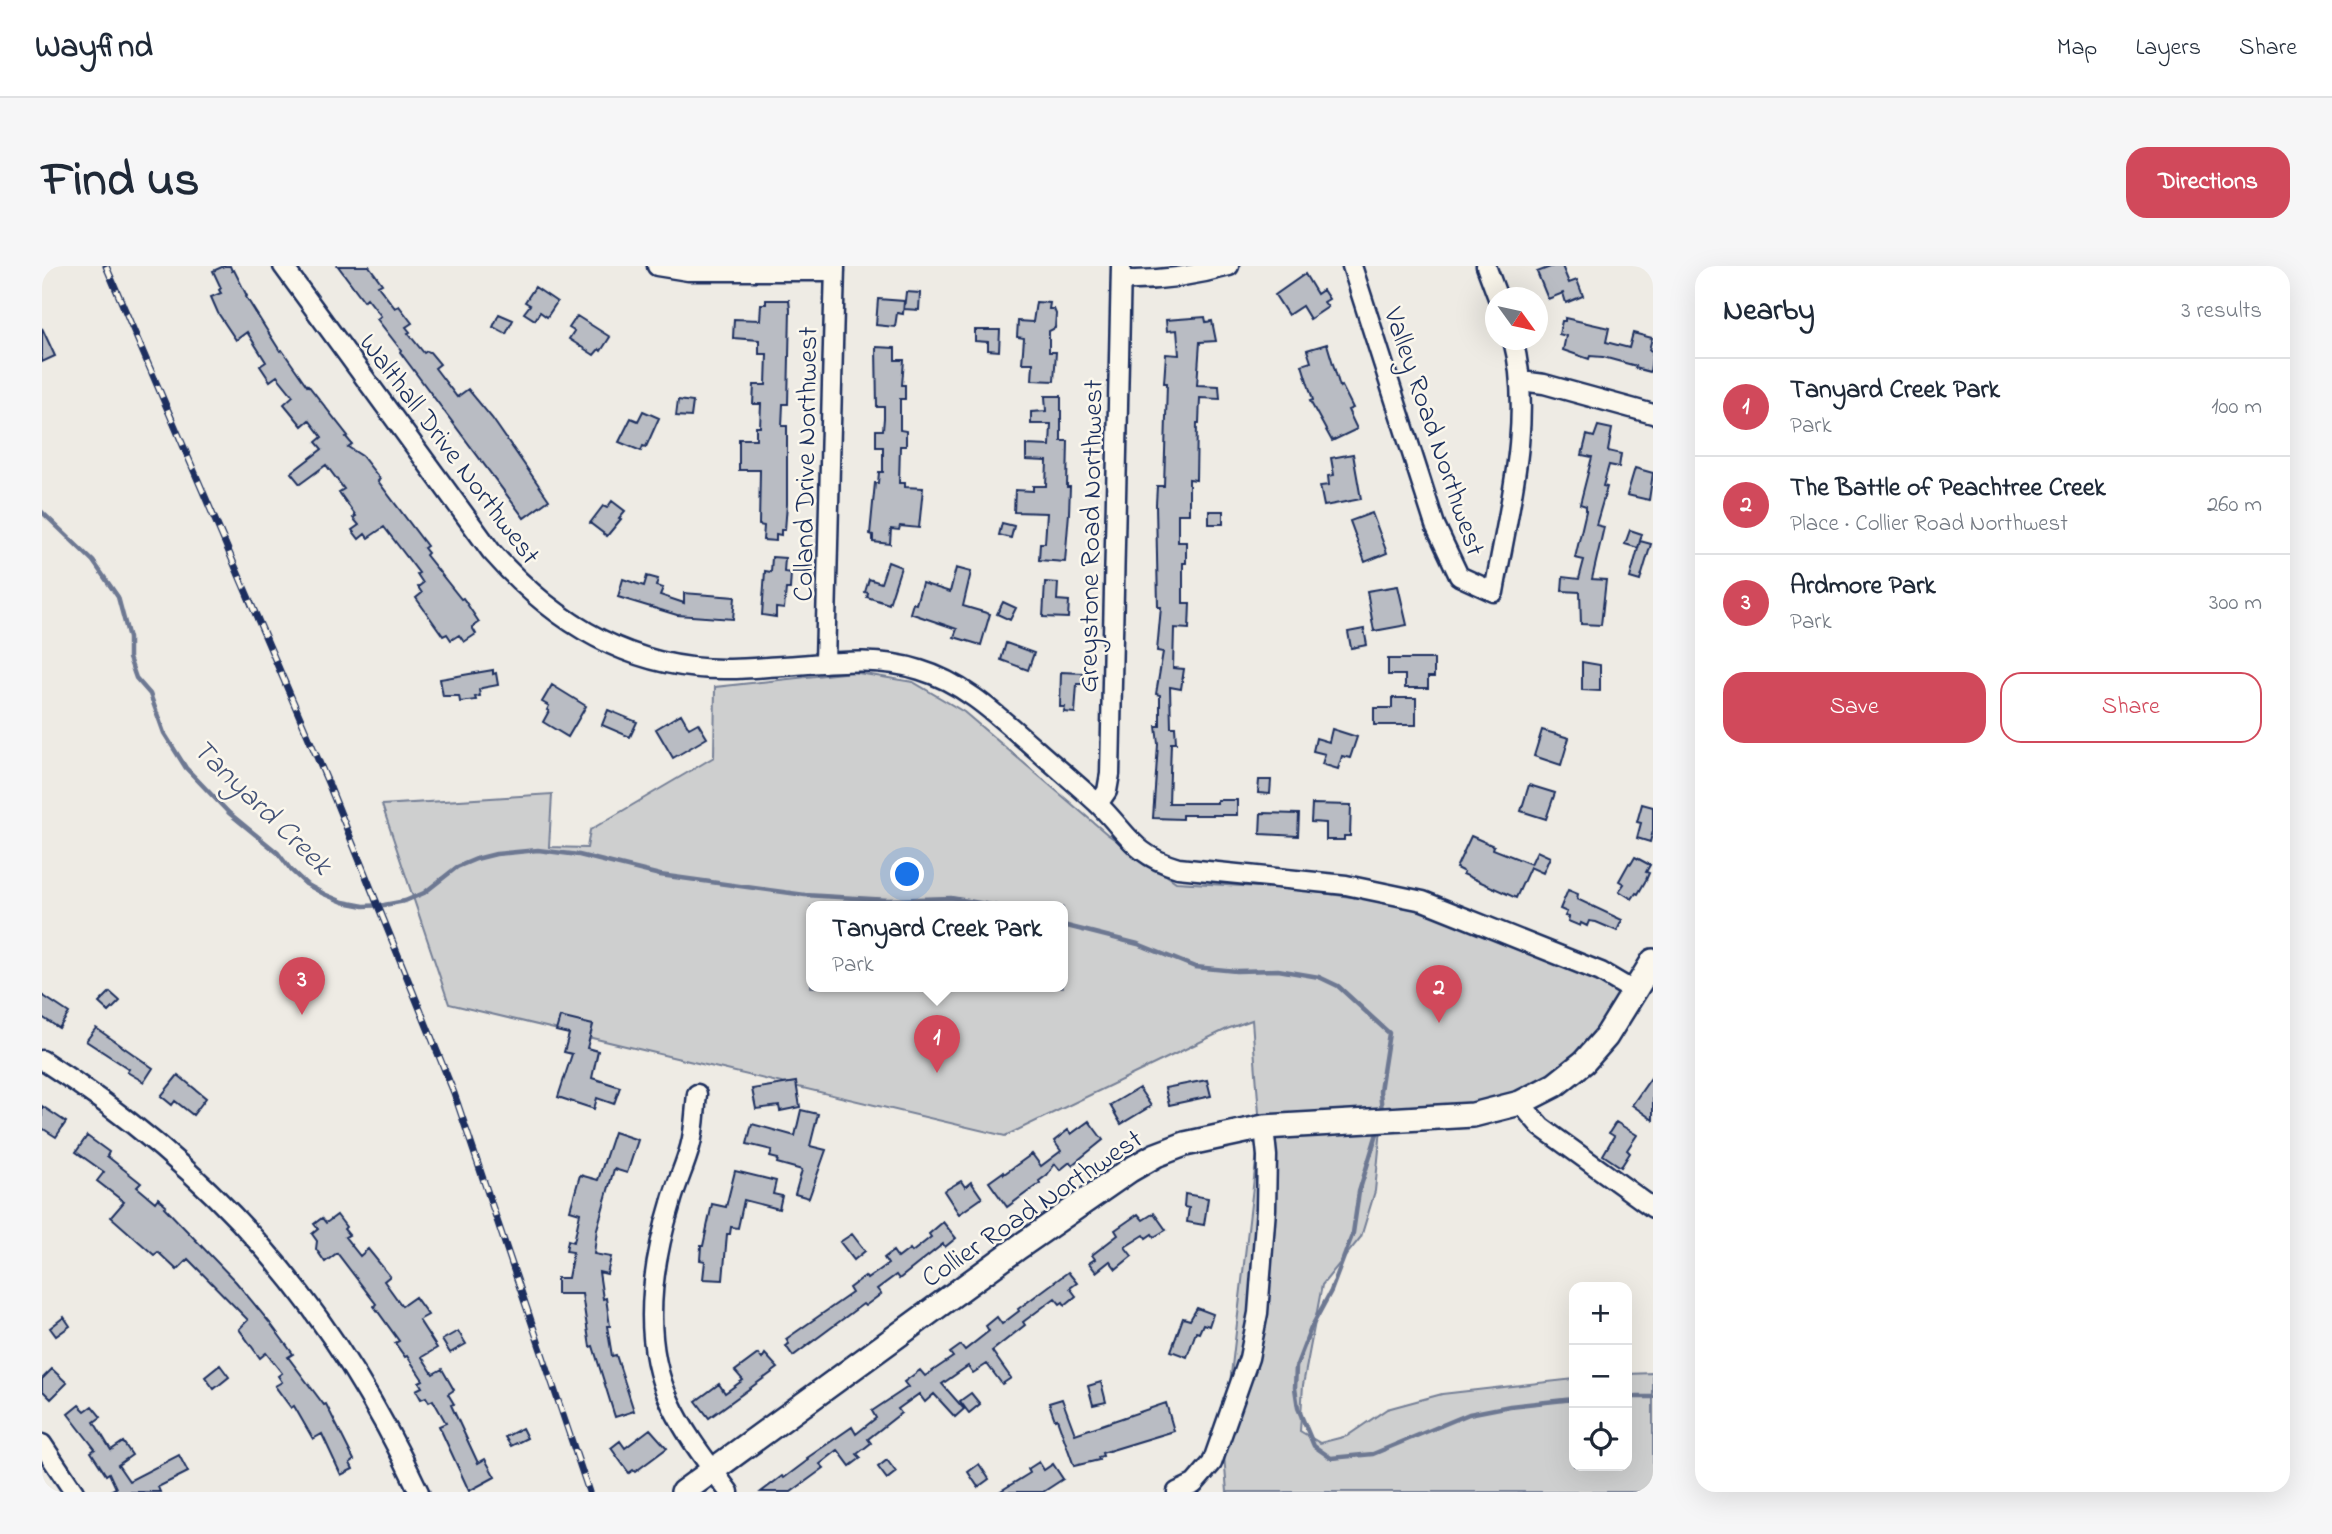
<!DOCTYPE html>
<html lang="en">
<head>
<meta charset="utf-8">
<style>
	:root { --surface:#fff; --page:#f6f6f7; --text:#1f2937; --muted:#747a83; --line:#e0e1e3; --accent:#d1495b }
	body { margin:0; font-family:"Indie Flower",sans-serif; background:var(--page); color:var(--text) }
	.controls { position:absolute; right:21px; bottom:21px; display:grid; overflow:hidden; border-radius:14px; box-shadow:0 7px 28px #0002 }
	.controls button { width:63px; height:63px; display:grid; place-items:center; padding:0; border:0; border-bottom:2px solid var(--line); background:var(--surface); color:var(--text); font:35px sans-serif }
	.compass { position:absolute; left:1443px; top:21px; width:63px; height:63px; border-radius:50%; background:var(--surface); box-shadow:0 7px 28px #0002; rotate:123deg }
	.you { position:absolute; left:866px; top:609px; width:24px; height:24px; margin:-18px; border:5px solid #fff; border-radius:50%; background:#1a73e8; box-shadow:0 0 0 10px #1a73e833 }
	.badge { display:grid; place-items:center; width:46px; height:46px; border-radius:50%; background:var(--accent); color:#fff; font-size:23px; font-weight:700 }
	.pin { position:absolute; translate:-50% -58px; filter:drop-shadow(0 2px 4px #0008) }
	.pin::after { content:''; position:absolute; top:37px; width:24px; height:21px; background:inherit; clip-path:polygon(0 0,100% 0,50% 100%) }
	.popup { position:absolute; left:764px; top:635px; width:262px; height:91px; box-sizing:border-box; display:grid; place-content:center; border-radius:14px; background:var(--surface); filter:drop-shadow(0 2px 5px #0005); font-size:23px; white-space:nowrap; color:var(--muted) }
	.popup b { font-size:26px; color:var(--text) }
	.popup::after { content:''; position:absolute; left:50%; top:100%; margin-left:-14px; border:14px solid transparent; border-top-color:var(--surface) }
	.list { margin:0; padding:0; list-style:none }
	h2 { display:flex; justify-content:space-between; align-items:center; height:91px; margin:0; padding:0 28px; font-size:30px }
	h2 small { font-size:23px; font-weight:400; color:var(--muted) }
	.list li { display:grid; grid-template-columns:46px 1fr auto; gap:21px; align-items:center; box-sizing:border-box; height:98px; padding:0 28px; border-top:2px solid var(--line) }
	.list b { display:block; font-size:26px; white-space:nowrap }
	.list p { margin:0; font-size:23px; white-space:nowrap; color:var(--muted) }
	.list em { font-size:23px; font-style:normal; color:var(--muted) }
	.actions { display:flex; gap:14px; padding:21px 28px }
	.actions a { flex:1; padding:16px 0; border:2px solid var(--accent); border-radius:21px; text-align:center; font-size:24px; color:var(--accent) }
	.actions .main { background:var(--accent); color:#fff }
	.icon { flex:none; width:38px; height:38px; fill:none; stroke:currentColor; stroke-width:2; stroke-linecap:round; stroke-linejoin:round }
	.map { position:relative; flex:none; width:1611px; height:1226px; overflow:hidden; border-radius:21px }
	header { display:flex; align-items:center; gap:42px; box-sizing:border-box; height:98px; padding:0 35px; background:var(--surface); border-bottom:2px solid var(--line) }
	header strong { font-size:33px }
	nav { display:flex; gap:38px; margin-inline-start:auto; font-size:24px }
	.intro { display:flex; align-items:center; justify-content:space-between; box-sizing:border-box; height:168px; padding:0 42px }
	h1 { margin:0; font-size:49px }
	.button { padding:18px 32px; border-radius:21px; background:var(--accent); color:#fff; font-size:24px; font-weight:700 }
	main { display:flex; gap:42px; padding:0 42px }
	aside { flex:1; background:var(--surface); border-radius:21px; box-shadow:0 7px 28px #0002 }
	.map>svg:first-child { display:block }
	.green { fill:#cecfcf; stroke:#747f96; stroke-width:2; fill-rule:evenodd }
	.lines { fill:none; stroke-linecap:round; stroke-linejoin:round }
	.stream { stroke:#6d7892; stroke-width:4.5 }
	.building { fill:#b9bcc3; stroke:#1b2f5e; stroke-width:2 }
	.street-casing { stroke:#1b2f5e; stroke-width:23 }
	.secondary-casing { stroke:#1b2f5e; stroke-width:28 }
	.street { stroke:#fbf7ec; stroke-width:18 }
	.secondary { stroke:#fbf7ec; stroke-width:23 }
	.rail-casing { stroke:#1b2f5e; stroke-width:7 }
	.rail { stroke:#fbf7ec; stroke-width:4.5; stroke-dasharray:13; stroke-linecap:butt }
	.labels { text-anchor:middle; stroke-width:5; stroke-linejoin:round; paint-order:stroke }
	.street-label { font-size:28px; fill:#1b2f5e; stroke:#fbf7ec }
	.water-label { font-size:30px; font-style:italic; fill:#445378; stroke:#fbf7ec }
</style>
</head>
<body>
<header>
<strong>Wayfind</strong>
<nav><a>Map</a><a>Layers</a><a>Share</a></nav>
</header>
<div class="intro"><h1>Find us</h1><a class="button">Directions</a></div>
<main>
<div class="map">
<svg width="1611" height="1226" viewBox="0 0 1611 1226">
	<rect width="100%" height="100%" fill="#eeebe4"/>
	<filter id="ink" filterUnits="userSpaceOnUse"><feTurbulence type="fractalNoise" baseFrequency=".0143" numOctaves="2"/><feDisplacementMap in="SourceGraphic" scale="14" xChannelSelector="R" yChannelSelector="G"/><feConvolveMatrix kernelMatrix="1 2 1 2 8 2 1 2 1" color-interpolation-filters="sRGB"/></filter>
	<g filter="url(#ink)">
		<path class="green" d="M810,406L871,416L922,446L1065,568L1134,616L1251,623L1367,639L1585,721L1569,755L1530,798L1479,827L1394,848L1340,852L1333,925L1319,971L1280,1019L1261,1119L1258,1165L1278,1177L1305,1170L1345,1143L1400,1128L1532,1113V1200H1585V1108L1611,1107V1226H1185L1181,1177L1218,861L1210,754L1185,763L963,870L407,738L340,539L510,528L507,581L545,582L548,564L672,491L673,421ZM769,641H1021V721H769Z"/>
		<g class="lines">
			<path class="stream" d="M0,246L51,295L76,331L87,372V392L94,412L108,428L122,467L144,502L187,547L236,587L249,604L264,618L282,628L301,636L322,640L342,639L363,635L382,627L415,601L434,593L454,588L496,584L537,589L618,609L763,629L846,634L909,632L960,641
				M1021,659L1096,678L1153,701L1194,705L1236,704L1277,711L1296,720L1347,767L1338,825L1340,846
				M1337,861L1317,926L1311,967L1289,1025L1269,1062L1254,1101L1253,1122L1256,1142L1272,1180L1289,1192L1331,1188L1427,1148L1468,1140L1532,1133
				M1585,1131H1611"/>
		</g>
		<path class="building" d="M182,0H188L190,5L192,4L205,30L204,31L238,85L240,84L265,120L266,119L306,170L304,171L310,178L306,181L320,190L338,213L336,215L385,280L382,282L386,287L384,289L419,333L421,332L437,356L430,361L434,368L422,376L417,369L409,374L405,368L401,370L374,332L380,327L376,321L381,317L375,308L377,307L342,261L326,272L323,268L317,273L310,264L317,259L311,252L314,250L297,226L302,223L284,199L258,218L249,207L280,183L274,176L280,171L267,154L260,160L242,138L251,130L235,110L228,115L218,100L224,96L205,66L194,74L176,47L169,31L179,27L177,24L179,22L171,5Z
			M296,0H327L340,18L336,20L353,42L357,40L370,57L364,61L368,66L366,67L382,87L385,85L388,86L398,98L393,102L415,131L426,123L450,152L507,234L482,252L358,86L359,84L335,53L339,50L325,32L322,35Z
			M1511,0H1520L1527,17L1535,14L1541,30L1524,37L1521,27L1506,33L1495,6Z
			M1263,8L1275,28L1281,24L1287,33L1282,36L1286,41L1268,53L1260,40L1246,49L1233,29Z
			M493,21L515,36L505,51L498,46L493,54L482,47L488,39L483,36Z
			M864,26L878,27L877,44L862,43Z
			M836,33L862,35L861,48L855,47L853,61L834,59Z
			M724,34H747L748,43L746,138H741L740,160H745V238L743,264H739V269L734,268V275L721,274L722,260L717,259L718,204H697V173H714V161H718L719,138H711L712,119H724L725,88H717V74L691,72L692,53L718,54L719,38H724Z
			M994,36L1008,37L1007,43H1012L1014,48L1013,62L1007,65V86H1014L1012,115L990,114L991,97H980L982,72L975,71L976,55L991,56Z
			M457,48L471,54L464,68L451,61Z
			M535,50L568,71L559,85L557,83L552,89L527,73L532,65L527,62Z
			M1163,51L1164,56L1170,55L1174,75L1158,76L1155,119L1177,120L1178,133L1158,132L1157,157H1155L1154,214L1147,213V248H1136V276H1144V297H1141V337H1148L1147,363L1132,362L1131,402L1142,403L1139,423L1128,421L1129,461H1133L1134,477H1129L1127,537H1175V534H1195V549H1140V553L1111,552L1116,478L1114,460H1118V429L1114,428L1121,386L1115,385L1119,341H1116L1114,238L1115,220H1122L1125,117H1122L1124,88L1137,89L1135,64L1125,65L1124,54Z
			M1523,52L1567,62L1564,76L1587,82L1591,67L1610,72L1607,84L1611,85L1608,106L1593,102L1594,100L1561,91L1548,90L1547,93L1521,84L1524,70L1517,68L1520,55H1523Z
			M0,62L13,90L0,96Z
			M933,64H958L957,85L946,84V76L933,75Z
			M1285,78L1298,121L1300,120L1311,142L1306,144L1315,163L1290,175L1268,135L1271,134L1260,99L1269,96L1265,84Z
			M834,81L853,82V94H862L860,119H863V133H858V164L864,165V180H858L857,217H863V221L881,222L877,262L858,260L857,264L849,263L848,278L831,276V269L828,268L833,217H836L837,206H841V181H834V164H841L842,152V141H835Z
			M1003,130H1019V175H1026L1025,221H1028L1027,247L1023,296L997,294L998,277H1003L1005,247L972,246L973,224L991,225V220H1004L1005,195L984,194V179L1008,180L1009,158H989V146L1004,145Z
			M636,134L651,136L649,151L634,150Z
			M601,145L617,152L604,181L601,180L599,185L577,176L589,152L596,155Z
			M1556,160L1570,163L1566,185L1579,188L1577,201L1567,199L1561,220L1565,221L1554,259L1562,261L1550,313L1564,314L1559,359L1539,358L1538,326L1520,325L1521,311L1537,313L1542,294L1533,292L1544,245V240L1538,238L1550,191L1540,189L1545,169L1552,171Z
			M1311,188L1319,233L1282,240L1278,220L1287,219L1286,210L1292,209L1289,192Z
			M1593,202L1611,207L1607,234L1585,229Z
			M570,235L583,245L577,252L579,253L565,270L548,257L561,240L565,242Z
			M1167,245H1181V258H1167Z
			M1330,247L1345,287L1323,296L1308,255Z
			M960,257L972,260L969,272L957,269Z
			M1588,264L1600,268L1596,282L1583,278Z
			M1598,275L1609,278L1598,315L1588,312Z
			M730,291L743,292L742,306L749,307L748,323H744L742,343L734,342V351L720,349L723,305L729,306Z
			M846,296L859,301L847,338L825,331L826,327L823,326L827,313L839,317Z
			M914,302L929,306L921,340L948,348L939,379L912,371L915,363L909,361L868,347L871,337L874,338L880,317L908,326Z
			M605,310L616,313L614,320L621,322L618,329L642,337V327L693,331L691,353L635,349L576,331L581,313L602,320Z
			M1003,316L1016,317L1015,334L1027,335L1026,352L1001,351Z
			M1356,320L1365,359L1332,365L1325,325Z
			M961,336L974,342L968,354L955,348Z
			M1322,363L1325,379L1309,382L1306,366Z
			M964,377L992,387L986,404L959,394Z
			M1346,393H1392V411H1386V422H1363V409H1346Z
			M1540,396L1558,399V425L1540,424Z
			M451,404V408L454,407L456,419L440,422L437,424L438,430L433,431L434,434L418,436L417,430H401L398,413Z
			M1019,406L1041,407L1040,418H1035L1033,447L1022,446L1023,441H1018Z
			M510,419L544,440L526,471L501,456L507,445L505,444L507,440L500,436Z
			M1350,432H1374V459H1332V442H1350Z
			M566,444L595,456L588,471L560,459Z
			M639,448L647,462L656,457L665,472L631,492L614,463Z
			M1290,463L1315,471L1308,492L1300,490L1296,503L1280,498L1283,488L1271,485L1274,472L1287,476Z
			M1500,464L1527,472L1519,499L1492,490Z
			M1217,514H1229L1228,528L1216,527Z
			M1487,519L1513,527L1504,553L1479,545Z
			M1270,538L1309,539L1308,570H1302V574H1284V557L1269,556Z
			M1600,538L1611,541V565L1608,576L1595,572L1599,557L1595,556Z
			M1219,547L1257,548L1256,570L1218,568Z
			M1429,570L1452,580L1451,583L1489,598L1495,585L1508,591L1501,607L1488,601L1474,632L1421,608L1422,606L1414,602Z
			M1593,591L1608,599L1604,606L1607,607L1604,614L1596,628L1594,627L1590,633L1577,625L1582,618L1577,615L1587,597L1589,598Z
			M1526,624L1536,628L1535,633L1580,654L1575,665L1554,656L1547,655L1545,660L1539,657L1538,660L1526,655L1527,651L1523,650L1525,646L1518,643Z
			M68,726L78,735L67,746L57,737Z
			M0,729L27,747L17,762L0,751Z
			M518,751L551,759L545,782L556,785L550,812L578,821L572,838L555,832L552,843L516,831L530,788L522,786L527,768L514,765Z
			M54,762L111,802L102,816L85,806L87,803L44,775Z
			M136,809L164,832L151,849L133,835L130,839L119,830Z
			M1611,809V854L1590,839Z
			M1165,814L1169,830L1127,839L1123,822Z
			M754,816L758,841L738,845L737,840L714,843L710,823Z
			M1097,822L1109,840L1079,858L1068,839Z
			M0,840L24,856L14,871L0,862Z
			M759,844L776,848L768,880L784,884L767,932L753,928L760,904L735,897L736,893L728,891L730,884L705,878L710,858L753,870Z
			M1047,855L1061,874L1030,899L1028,896L1018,904L1013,898L1005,909L997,915L998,917L965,941L947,916L961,906L962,908L990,888L999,900L1019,885L1012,875L1026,864L1029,868Z
			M1574,856L1595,869L1585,884L1588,887L1579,901L1561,889L1572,870L1567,867Z
			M572,866L596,874L585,907L572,903L555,963L552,988L569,991L565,1008L557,1006L561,1033L564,1032L568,1060H565L570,1090L574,1089L592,1145L573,1151L551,1080L548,1081L540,1028H515V1012H526L531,986L524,985L526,974L532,976L538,947L528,944L538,909L556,914Z
			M45,870L67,886L65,890L99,917L95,921L113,936L116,932L124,939L122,941L194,1016L228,1057L251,1088L246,1091L282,1139L284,1138L312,1194L308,1197L311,1203L299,1209L280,1168L271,1173L252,1140L249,1142L233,1120L240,1116L236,1110L240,1107L224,1087L218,1092L197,1063L206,1054L146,993L135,1004L116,986L112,989L69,951L82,936L55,915L62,906L34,886Z
			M693,905L734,915L731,928L740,930L737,943L702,934L696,962L689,961L688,968H685L681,1014L661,1013L663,995L658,994L659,980H661L670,938L684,941Z
			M919,915L923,921L929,916L940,932L917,948L902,925Z
			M1143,928L1166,932L1162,959L1145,956L1147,942L1142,941Z
			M1112,947L1124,964L1112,971L1110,968L1104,972L1102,969L1083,981L1090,990L1074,1003L1068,995L1054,1006L1047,997L1053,993L1050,989L1076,969L1073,964L1096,948L1101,954Z
			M295,949L304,961L302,963L307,969L303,971L318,990L326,983L348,1010L342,1015L360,1040L373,1031L386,1049L377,1054L395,1082L380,1091L391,1108L400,1103L412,1124L406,1128L412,1138L409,1139L436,1197L443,1193L453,1211L427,1225L397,1160L404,1157L391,1134L387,1136L384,1131L379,1133L374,1124L380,1121L377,1116L381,1114L365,1090L363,1091L353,1077L357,1075L332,1040L334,1038L295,987L283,996L274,983L275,975L270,968L276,963L272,958L280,952L284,957Z
			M901,956L914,972L903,981L901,978L857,1013L854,1009L835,1023L839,1028L823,1040L821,1038L751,1090L744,1080L747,1078L744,1073L810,1027L807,1022L823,1010L825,1013L846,998L842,992L851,985L856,992L868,983L870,986L889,971L887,968Z
			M810,968L823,985L812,994L798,976Z
			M1026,1006L1035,1017L1028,1022L1034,1030L1023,1039L1021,1036L1018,1038L1013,1032L981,1056L983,1059L950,1085L969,1112L960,1118L945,1098L931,1107L926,1100L900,1118L922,1143L913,1151L892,1128L883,1136L877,1128L856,1143L859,1147L826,1173L829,1177L815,1188L819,1192L808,1200L796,1184L778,1198L782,1202L749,1226H719L740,1210L742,1212L766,1194L765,1192L810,1161L814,1168L834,1152L830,1145L866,1121L862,1116L878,1104L883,1110L911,1091L908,1087L919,1079L923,1084L947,1065L944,1060L955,1051L960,1058L977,1045L976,1043Z
			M1155,1042L1171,1048L1167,1060L1161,1058L1157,1067L1154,1066L1145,1091L1129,1085L1141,1052L1148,1054Z
			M22,1051L28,1060L14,1070L8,1062Z
			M416,1065L424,1078L408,1087L400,1074Z
			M716,1088L720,1093L723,1088L736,1102L667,1152L654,1135L677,1118L683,1127L701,1114L693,1105Z
			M178,1099L187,1111L172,1123L163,1111Z
			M10,1103L25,1117L9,1133L0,1124V1113Z
			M1059,1116L1064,1136L1051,1139L1046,1120Z
			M929,1127L938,1138L927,1147L918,1135Z
			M1020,1133L1033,1168L1124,1137L1132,1165L1060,1187L1061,1190L1056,1191L1057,1194L1032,1200L1015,1153L1013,1154L1007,1137Z
			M37,1139L43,1145L50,1140L59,1151L52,1156L69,1184L81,1176L90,1189L76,1199L87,1215L137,1189L146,1206L116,1221L118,1226H66L74,1222L67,1207L64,1209L49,1186L53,1183L26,1148Z
			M480,1162L485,1172L469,1180L463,1171Z
			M608,1163L625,1182L593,1206L591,1204L587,1207L569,1182L578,1175L583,1182Z
			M845,1194L854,1206L845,1213L836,1201Z
			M997,1196L1002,1204L1011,1198L1021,1213L1001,1226H957L988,1207L986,1203Z
			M937,1198L947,1213L936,1221L926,1206Z"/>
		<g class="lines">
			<g class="street-casing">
				<path id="street" d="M241,0L449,285C511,356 590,405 688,403C705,403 723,401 741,400C787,397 833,390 878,404C925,418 959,453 995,484C1015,502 1036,519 1055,537C1086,567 1091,589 1136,602L1304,619L1381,635L1559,706L1593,726
					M615,0L646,5H793
					M1310,0L1393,259L1417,310L1452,326C1466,246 1492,153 1471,74
					M1444,0L1456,32
					M1079,14C1115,15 1152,10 1187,0
					M1479,115L1502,118L1611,148
					M783,397L793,0
					M1056,538L1065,525L1068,508L1079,0
					M0,794C174,905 290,1040 377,1226
					M655,828C653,845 653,864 648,881C643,900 634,918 629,937C610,999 599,1075 628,1136C643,1169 666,1197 687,1226
					M1478,837L1499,861L1611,942
					M0,1178L32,1226
					M1135,1226L1152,1218L1170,1197L1207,1092L1216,1047L1224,943L1225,890L1222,861"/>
			</g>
			<g class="secondary-casing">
				<path id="secondary" d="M641,1226L977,981L1088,904L1114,889L1143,878L1222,861L1431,849L1478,837L1513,819L1542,796L1564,771L1611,695"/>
			</g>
			<use href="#street" class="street"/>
			<use href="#secondary" class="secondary"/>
			<g class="rail-casing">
				<path id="rail" d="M64,0L287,519L412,827L547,1226"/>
			</g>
			<use href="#rail" class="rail"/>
		</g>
	</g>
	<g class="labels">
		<g class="street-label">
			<text transform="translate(1394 165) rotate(71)" y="10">Valley Road Northwest</text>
			<text transform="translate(409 182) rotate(53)" y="10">Walthall Drive Northwest</text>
			<text transform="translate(762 198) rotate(-89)" y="10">Colland Drive Northwest</text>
			<text transform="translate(1047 270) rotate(-89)" y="10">Greystone Road Northwest</text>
			<text transform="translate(989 941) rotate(-34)" y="10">Collier Road Northwest</text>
		</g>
		<g class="water-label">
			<text transform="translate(221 540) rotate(44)" y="10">Tanyard Creek</text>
		</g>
	</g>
</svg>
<div class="controls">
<button>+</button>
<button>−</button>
<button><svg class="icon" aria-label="locate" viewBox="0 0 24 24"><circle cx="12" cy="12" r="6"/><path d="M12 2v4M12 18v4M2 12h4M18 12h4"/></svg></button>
</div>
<svg class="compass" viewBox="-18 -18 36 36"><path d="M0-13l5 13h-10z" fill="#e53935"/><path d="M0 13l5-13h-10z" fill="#747a83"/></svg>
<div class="you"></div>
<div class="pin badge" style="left:895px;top:807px">1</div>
<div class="popup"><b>Tanyard Creek Park</b>Park</div>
<div class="pin badge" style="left:1397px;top:757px">2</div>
<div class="pin badge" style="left:260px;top:749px">3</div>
</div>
<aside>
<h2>Nearby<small>3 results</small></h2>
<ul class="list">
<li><span class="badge">1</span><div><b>Tanyard Creek Park</b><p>Park</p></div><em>100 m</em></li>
<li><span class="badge">2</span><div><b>The Battle of Peachtree Creek</b><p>Place · Collier Road Northwest</p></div><em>260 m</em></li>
<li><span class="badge">3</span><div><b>Ardmore Park</b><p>Park</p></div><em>300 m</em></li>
</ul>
<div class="actions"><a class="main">Save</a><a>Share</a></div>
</aside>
</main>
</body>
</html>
